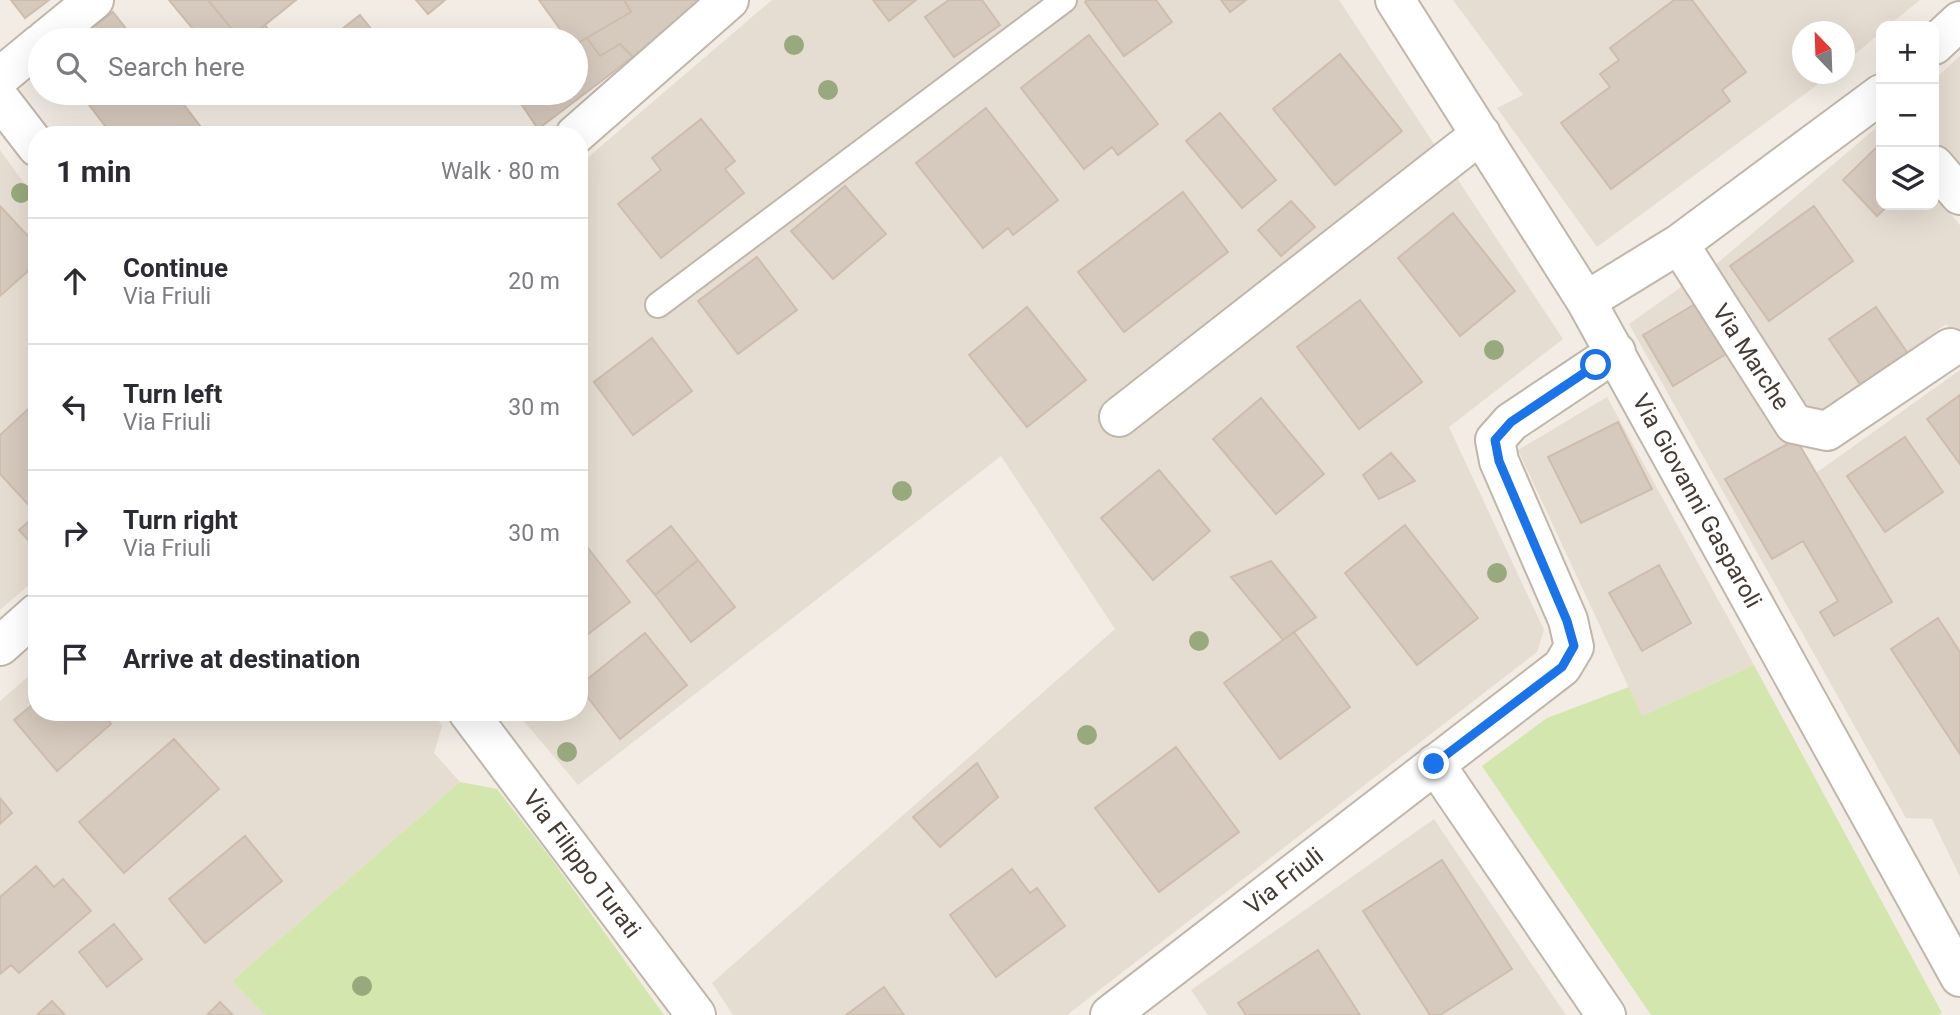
<!DOCTYPE html>
<html lang="en">
<head>
<meta charset="utf-8">
<style>
	:root { --surface:#fff; --page:#f7f7f7; --text:#2b2b33; --muted:#7c7c81; --line:#e1e1e2 }
	body { margin:0; font-family:Roboto,sans-serif; background:var(--page); color:var(--text) }
	.controls { position:absolute; right:21px; top:21px; display:grid; overflow:hidden; border-radius:14px; box-shadow:0 7px 28px #0002 }
	.controls button { width:63px; height:63px; display:grid; place-items:center; padding:0; border:0; border-bottom:2px solid var(--line); background:var(--surface); color:var(--text); font:35px sans-serif }
	.compass { position:absolute; left:1792px; top:21px; width:63px; height:63px; border-radius:50%; background:var(--surface); box-shadow:0 7px 28px #0002; rotate:337deg }
	.stop { position:absolute; width:21px; height:21px; margin:-16px; border:5px solid #1a73e8; border-radius:50%; background:#fff }
	.stop.end { background:#1a73e8; border-color:#fff; box-shadow:0 2px 7px #0008 }
	.list { margin:0; padding:0; list-style:none }
	h2 { display:flex; justify-content:space-between; align-items:center; height:91px; margin:0; padding:0 28px; font-size:30px }
	h2 small { font-size:23px; font-weight:400; color:var(--muted) }
	.list li { display:grid; grid-template-columns:46px 1fr auto; gap:21px; align-items:center; box-sizing:border-box; height:126px; padding:0 28px; border-top:2px solid var(--line) }
	.list b { display:block; font-size:26px; white-space:nowrap }
	.list p { margin:0; font-size:23px; white-space:nowrap; color:var(--muted) }
	.list em { font-size:23px; font-style:normal; color:var(--muted) }
	.icon { flex:none; width:38px; height:38px; fill:none; stroke:currentColor; stroke-width:2; stroke-linecap:round; stroke-linejoin:round }
	.map { position:relative; flex:none; width:1960px; height:1015px; overflow:hidden }
	.search { position:absolute; background:var(--surface); box-shadow:0 7px 28px #0002; left:28px; top:28px; width:560px; height:77px; display:flex; align-items:center; gap:18px; box-sizing:border-box; padding:0 24px; border-radius:38px; color:var(--muted); font-size:26px }
	.panel { position:absolute; background:var(--surface); box-shadow:0 7px 28px #0002; left:28px; top:126px; width:560px; height:595px; border-radius:28px }
	.map>svg:first-child { display:block }
	.residential { fill:#e6ddd2 }
	.green { fill:#d3e6ad }
	.building { fill:#d6c9bd; stroke:#cebdad; stroke-width:2 }
	.lines { fill:none; stroke-linecap:round; stroke-linejoin:round }
	.lane-casing { stroke:#c0b6aa; stroke-width:28 }
	.street-casing { stroke:#c0b6aa; stroke-width:42 }
	.lane { stroke:#fff; stroke-width:24 }
	.street { stroke:#fff; stroke-width:38 }
	.tree { fill:#98aa7d }
	.route { stroke:#1a73e8; stroke-width:9 }
	.labels { text-anchor:middle; stroke-width:5; stroke-linejoin:round; paint-order:stroke }
	.street-label { font-size:24px; fill:#443c34; stroke:#fff }
</style>
</head>
<body>
<div class="map">
<svg width="1960" height="1015" viewBox="0 0 1960 1015">
	<rect width="100%" height="100%" fill="#f2ece4"/>
	<path class="residential" d="M772,0H1339L1563,339L1449,427L1544,630L1537,652L1067,1015H733L712,983L1115,629L1001,456L578,785L516,712H579V165Z
		M1453,0H1920L1888,26H1881V32L1845,63L1844,32H1802V74H1832L1597,247L1497,108L1523,95Z
		M1960,56V169L1934,138V80Z
		M1877,127L1881,132V205H1934V194L1960,225V339L1946,324L1824,415L1812,417L1714,266Z
		M0,150L37,201V578L0,610Z
		M1684,285L1796,438L1816,473L1960,370V877L1932,819L1906,818L1629,324Z
		M1607,397L1754,665L1642,716L1518,450Z
		M37,669V712H433L442,726L434,753L460,782L232,981L265,1015H0V701Z
		M1434,819L1566,1015H1208L1191,990Z"/>
	<path class="green" d="M1754,665L1942,1013L1938,1015H1651L1482,766L1547,718L1629,687L1642,716Z
		M460,782L497,789L550,857L664,1015H265L232,981Z"/>
	<path class="building" d="M11,0H49L25,18Z
		M169,0H208L241,40H202Z
		M208,0H296L246,40H241Z
		M416,0H445L428,14Z
		M539,0H624L631,12L576,44V40H568Z
		M624,0H700L701,3L633,57L620,44L600,56L587,38L631,12Z
		M873,0H916L889,21Z
		M949,0H982L1000,25L954,57L925,17Z
		M1087,0H1156L1172,22L1124,56L1085,2Z
		M1221,0H1246L1230,12Z
		M1674,0H1692L1746,72L1722,90L1730,101L1611,189L1561,123L1610,87L1600,74L1619,60L1610,48Z
		M113,12L135,40H76Z
		M360,15L380,40H328Z
		M265,25L276,39L275,40H246Z
		M1089,35L1158,124L1118,155L1112,147L1084,169L1021,88Z
		M587,38L600,56L620,44L633,57L538,129L514,93H576V44Z
		M1340,54L1402,131L1335,185L1273,109Z
		M80,93H175L207,135H112Z
		M986,108L1058,200L1013,235L1008,228L983,248L916,163Z
		M1220,113L1276,180L1242,208L1186,141Z
		M701,119L735,161L725,169L744,193L661,258L618,204L661,170L652,158Z
		M1879,145L1881,147V205H1889L1877,216L1843,180Z
		M845,186L886,234L833,279L791,231Z
		M1183,192L1228,252L1124,332L1078,272Z
		M1291,201L1315,227L1281,256L1258,230Z
		M0,206L37,246V263L0,296Z
		M1814,206L1853,261L1769,321L1730,266Z
		M1453,213L1515,291L1460,336L1398,258Z
		M757,257L797,310L738,354L698,301Z
		M1360,300L1422,382L1359,429L1297,347Z
		M1695,304L1726,354L1673,386L1643,335Z
		M1027,307L1086,380L1027,427L969,355Z
		M1876,307L1911,358L1864,390L1829,339Z
		M652,338L692,391L633,435L594,382Z
		M1960,395V464L1927,419Z
		M1261,398L1324,474L1276,514L1213,439Z
		M37,401V550L19,530L37,514L0,474V435Z
		M1618,422L1652,489L1581,523L1548,457Z
		M1905,437L1943,492L1885,532L1847,476Z
		M1796,439L1892,602L1834,636L1820,612L1838,601L1803,541L1772,559L1725,479Z
		M1391,453L1415,481L1379,499L1363,475Z
		M1159,470L1210,531L1153,580L1101,518Z
		M1405,525L1478,618L1417,665L1345,573Z
		M671,526L698,560L655,595L627,561Z
		M584,543L630,602L579,641V547Z
		M698,560L735,607L691,642L655,595Z
		M1271,561L1316,617L1283,640L1231,577Z
		M1659,565L1691,623L1642,651L1609,593Z
		M1938,618L1960,652V754L1891,649Z
		M1294,632L1350,707L1280,759L1224,683Z
		M645,633L687,685L620,739L579,686Z
		M37,701V712H101L111,724L57,771L14,720Z
		M174,739L219,789L124,873L79,822Z
		M1176,747L1239,832L1159,892L1095,808Z
		M977,763L998,797L940,847L913,817Z
		M0,798L12,813L0,824Z
		M245,836L282,881L205,943L169,899Z
		M1442,860L1512,969L1440,1015H1430L1363,911Z
		M36,866L54,887L63,879L91,911L19,973L11,965L0,974V897Z
		M1012,869L1030,893L1037,888L1065,926L996,977L950,915Z
		M114,924L142,959L107,987L79,952Z
		M1318,950L1360,1015H1246L1238,1003Z
		M884,987L904,1015H846Z
		M52,1001L65,1015H37Z
		M220,1002L233,1015H207Z"/>
	<g class="lines">
		<g class="lane-casing">
			<path id="lane" d="M658,305L1064,0"/>
		</g>
		<g class="street-casing">
			<path id="street" d="M1395,0L1586,301L1960,977
				M45,40L94,0
				M1934,45L1960,21
				M0,77L40,44
				M0,99L37,147
				M575,135L729,0
				M1934,165L1960,195
				M1679,244L1794,424L1827,431L1950,348
				M1586,301L1679,244L1881,94
				M1119,417L1481,134
				M0,646L37,613
				M468,712L696,1015
				M1435,764L1606,1015
				M1110,1015L1562,667L1574,647L1568,620L1499,461L1495,440L1511,422L1616,352"/>
		</g>
		<use href="#lane" class="lane"/>
		<use href="#street" class="street"/>
	</g>
	<g class="tree">
		<circle cx="794" cy="45" r="10"/>
		<circle cx="828" cy="90" r="10"/>
		<circle cx="21" cy="193" r="10"/>
		<circle cx="1494" cy="350" r="10"/>
		<circle cx="902" cy="491" r="10"/>
		<circle cx="1497" cy="573" r="10"/>
		<circle cx="1199" cy="641" r="10"/>
		<circle cx="1087" cy="735" r="10"/>
		<circle cx="567" cy="752" r="10"/>
		<circle cx="362" cy="986" r="10"/>
	</g>
	<g class="lines">
		<path class="route" d="M1434,764L1562,667L1574,646L1567,621L1499,461L1495,440L1511,422L1596,365"/>
	</g>
	<g class="labels">
		<g class="street-label">
			<text transform="translate(1751 357) rotate(57)" y="8">Via Marche</text>
			<text transform="translate(1697 501) rotate(61)" y="8">Via Giovanni Gasparoli</text>
			<text transform="translate(582 864) rotate(53)" y="8">Via Filippo Turati</text>
			<text transform="translate(1284 881) rotate(-38)" y="8">Via Friuli</text>
		</g>
	</g>
</svg>
<div class="controls">
<button>+</button>
<button>−</button>
<button><svg class="icon" aria-label="layers" viewBox="0 0 24 24"><path d="M12 4l9 5-9 5-9-5zM3 14l9 5 9-5"/></svg></button>
</div>
<svg class="compass" viewBox="-18 -18 36 36"><path d="M0-13l5 13h-10z" fill="#e53935"/><path d="M0 13l5-13h-10z" fill="#7c7c81"/></svg>
<div class="stop" style="left:1596px;top:365px"></div>
<div class="stop end" style="left:1434px;top:764px"></div>
<div class="search"><svg class="icon" aria-label="search" viewBox="0 0 24 24"><circle cx="10" cy="10" r="6"/><path d="M15 15l6 6"/></svg>Search here</div>
<section class="panel">
<h2>1 min<small>Walk · 80 m</small></h2>
<ul class="list">
<li><svg class="icon" aria-label="ahead" viewBox="0 0 24 24"><path d="M12 20V5M6 11l6-6 6 6"/></svg><div><b>Continue</b><p>Via Friuli</p></div><em>20 m</em></li>
<li><svg class="icon" aria-label="left" viewBox="0 0 24 24"><path d="M17 20v-9H6M10 6l-5 5 5 5"/></svg><div><b>Turn left</b><p>Via Friuli</p></div><em>30 m</em></li>
<li><svg class="icon" aria-label="right" viewBox="0 0 24 24"><path d="M7 20v-9h11M14 6l5 5-5 5"/></svg><div><b>Turn right</b><p>Via Friuli</p></div><em>30 m</em></li>
<li><svg class="icon" aria-label="arrive" viewBox="0 0 24 24"><path d="M6 21V4h12l-3 4 3 4H6"/></svg><div><b>Arrive at destination</b></div></li>
</ul>
</section>
</div>
</body>
</html>
